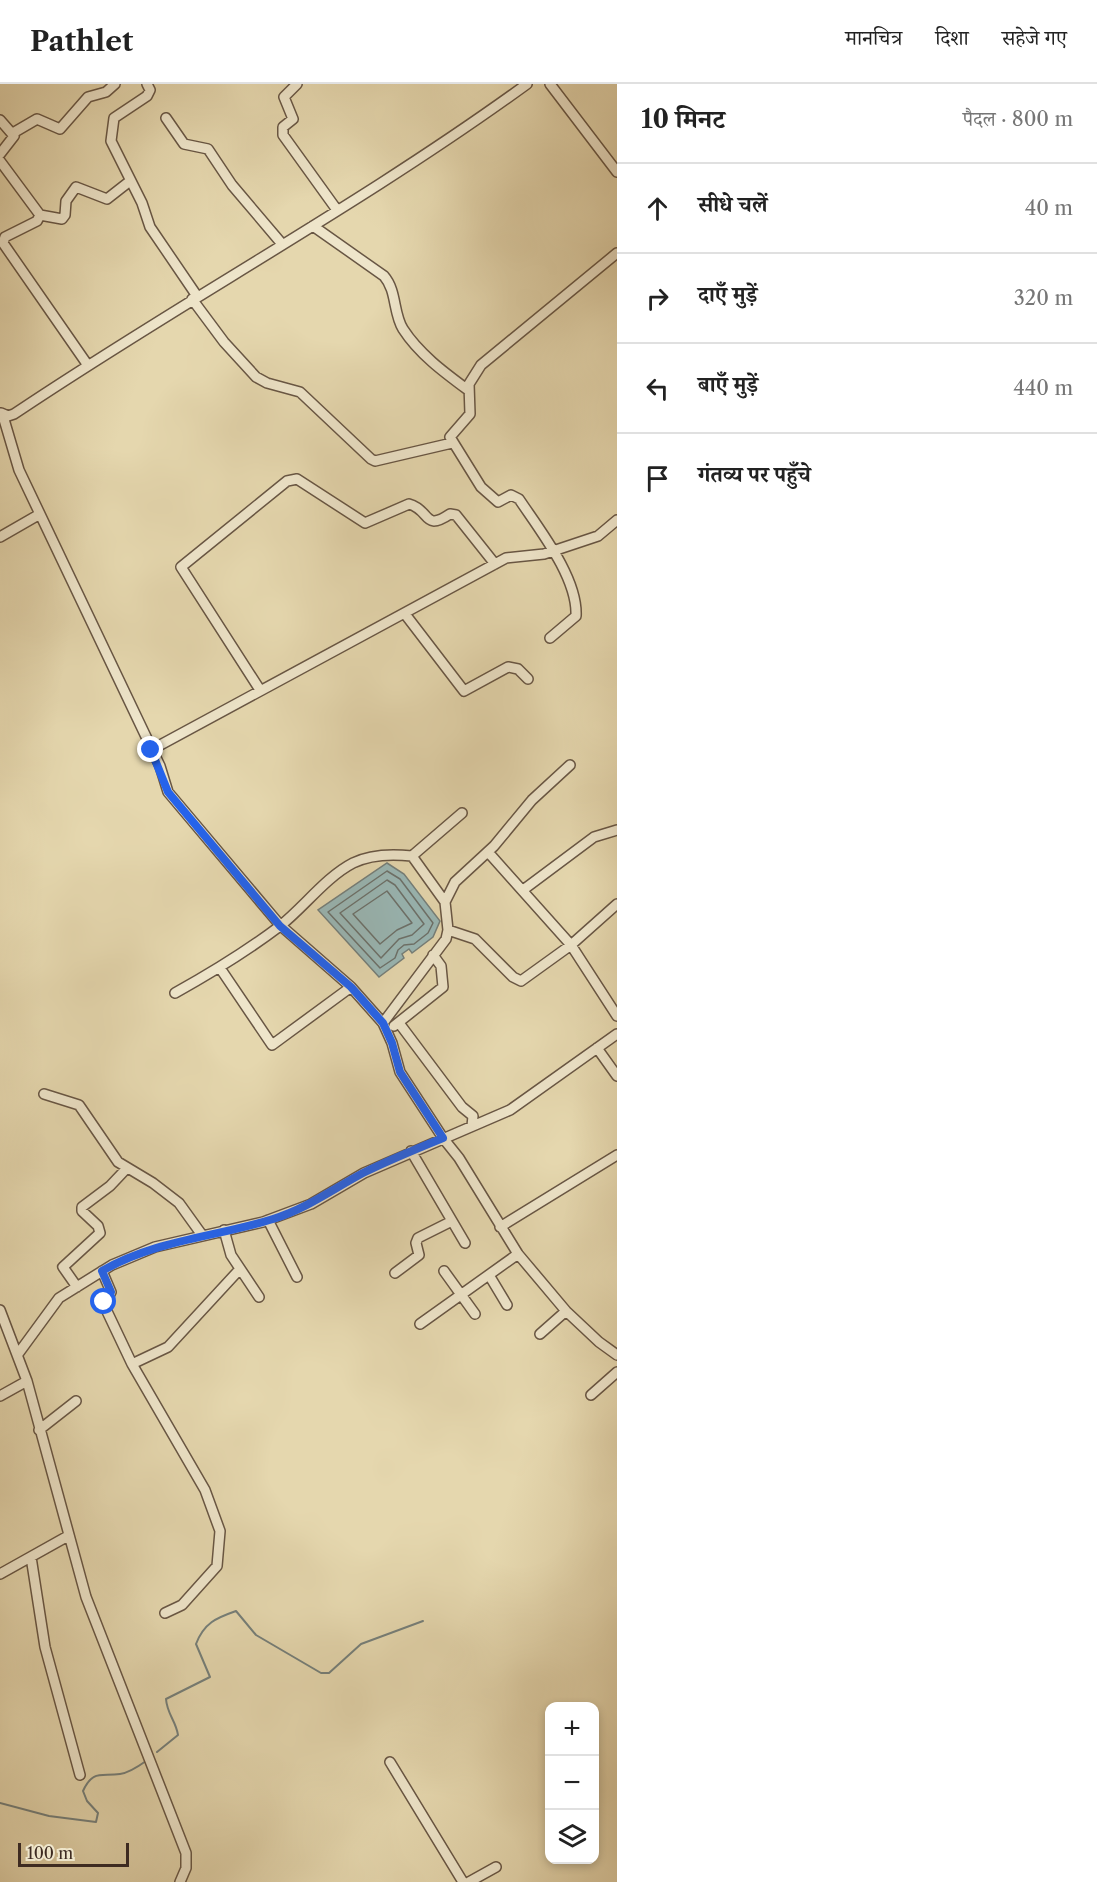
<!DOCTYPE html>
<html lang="hi">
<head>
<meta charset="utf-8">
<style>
	:root { --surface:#fff; --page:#f2f2f2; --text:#222; --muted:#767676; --line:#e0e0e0 }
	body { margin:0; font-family:"Libre Caslon Text","Noto Serif Devanagari",serif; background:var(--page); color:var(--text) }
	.controls { position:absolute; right:18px; bottom:18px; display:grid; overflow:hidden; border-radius:12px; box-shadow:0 3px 9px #0003 }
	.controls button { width:54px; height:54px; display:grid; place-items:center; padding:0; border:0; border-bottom:2px solid var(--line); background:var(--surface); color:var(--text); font:30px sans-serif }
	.scale { position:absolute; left:18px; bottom:15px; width:111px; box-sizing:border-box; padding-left:6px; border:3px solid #3e2b21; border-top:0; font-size:16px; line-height:21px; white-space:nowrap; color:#3e2b21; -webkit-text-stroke:4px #eee5ca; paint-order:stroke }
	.stop { position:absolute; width:18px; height:18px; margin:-14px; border:4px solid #2563eb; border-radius:50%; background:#fff }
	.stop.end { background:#2563eb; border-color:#fff; box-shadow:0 2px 6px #0008 }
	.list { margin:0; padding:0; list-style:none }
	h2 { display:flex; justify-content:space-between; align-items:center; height:78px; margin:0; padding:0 24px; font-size:26px }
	h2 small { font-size:20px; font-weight:400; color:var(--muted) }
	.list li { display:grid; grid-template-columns:39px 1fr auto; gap:18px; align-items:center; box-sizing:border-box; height:90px; padding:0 24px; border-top:2px solid var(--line) }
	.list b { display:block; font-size:22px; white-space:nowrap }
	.list em { font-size:20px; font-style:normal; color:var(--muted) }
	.icon { flex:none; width:33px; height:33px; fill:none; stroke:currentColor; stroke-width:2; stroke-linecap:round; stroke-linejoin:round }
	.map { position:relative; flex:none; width:617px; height:1798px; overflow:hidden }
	header { display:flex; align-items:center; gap:36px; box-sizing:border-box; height:84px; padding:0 30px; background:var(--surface); border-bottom:2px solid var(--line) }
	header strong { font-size:28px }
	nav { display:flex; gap:33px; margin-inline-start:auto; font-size:21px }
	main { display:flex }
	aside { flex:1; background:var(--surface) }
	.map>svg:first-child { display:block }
	.water { fill:#99b7b5; stroke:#757f7a; stroke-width:1.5 }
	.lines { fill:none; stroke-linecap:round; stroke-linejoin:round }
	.shore { stroke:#6c716b; stroke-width:1.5 }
	.stream { stroke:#757f7a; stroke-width:2 }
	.minor-casing { stroke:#685644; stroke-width:12 }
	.minor { stroke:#eee5ca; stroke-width:9 }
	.route { stroke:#2563eb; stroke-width:8 }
</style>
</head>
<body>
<header>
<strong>Pathlet</strong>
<nav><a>मानचित्र</a><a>दिशा</a><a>सहेजे गए</a></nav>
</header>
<main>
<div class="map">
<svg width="617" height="1798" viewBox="0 0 617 1798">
	<rect width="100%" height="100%" fill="#e5d7ae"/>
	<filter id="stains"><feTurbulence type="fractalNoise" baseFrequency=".00333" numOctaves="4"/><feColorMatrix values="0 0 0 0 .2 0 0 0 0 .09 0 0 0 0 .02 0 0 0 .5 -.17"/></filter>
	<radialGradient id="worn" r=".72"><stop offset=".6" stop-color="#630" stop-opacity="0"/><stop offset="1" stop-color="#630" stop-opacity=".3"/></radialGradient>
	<path class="water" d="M387,779L404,790L440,837L433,853L412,869L409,865L402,870L404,874L379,893L318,826Z"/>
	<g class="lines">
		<path class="shore" d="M387,787L400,795L433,839L428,849L414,860L404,861L398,866L395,874L380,884L328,828Z
			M387,796L395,801L424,840L412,851L399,855L381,874L340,829Z
			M387,807L412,839L397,846L380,860L353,830Z"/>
		<path class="stream" d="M157,1668L178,1651C176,1637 167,1630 166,1615L210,1593L196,1560C204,1539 216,1534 236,1527L256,1551L321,1589H329L361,1560L423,1537
			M0,1719L49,1732L96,1738L98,1729L87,1717L83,1707C93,1685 102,1693 120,1690C128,1689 139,1682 146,1677"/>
		<g class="minor-casing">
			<path id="minor" d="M147,0L150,6L147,12L114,34L111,57L142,119L150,143L197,212
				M297,0L284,13L293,35L283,43V51L337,126
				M550,0L617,88
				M166,34L184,60L208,65L232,101L282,160
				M0,36L14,52L0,70
				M13,49L37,35L60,45L88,13L106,8L115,0
				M0,77L40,131L37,137L5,153L3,159L87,280
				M40,131L62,135L65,131L66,117L76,103L107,115L130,97
				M313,142L384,192C397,207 393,229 403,245C419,270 445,289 468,306
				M192,215L224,258L256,293L267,299L300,308L371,375L375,377L452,359
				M1,329L8,332L14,330C182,217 362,120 527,0
				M3,332L19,386L160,682L168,708L280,841L351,903L383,939L392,959L400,988L443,1054L459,1074L518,1170L566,1227L599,1258L617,1271
				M0,453L40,430
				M405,530L464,607L508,583L518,585L528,595
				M550,554L576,532C578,494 539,445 519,415L511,411L498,418L481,403L450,353L470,330L469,300L481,281L617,169
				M260,606L181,483L287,397L297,395L365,439L409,420C431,426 423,448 450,430L456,431L495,480
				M151,666L506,474L544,470L598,452L617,436
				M488,768L571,861L617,932
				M412,772L462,729
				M523,806L594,753L617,746
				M448,846L475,855L513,893L521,897L571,861L617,820
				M220,884L272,961L351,903
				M175,909C211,889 247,867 280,842C304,823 326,793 353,779C371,770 394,770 412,772L445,818
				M383,939L446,855L448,846L445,818L455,798L494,762L532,716L570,681
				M399,939L462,1023L473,1032L472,1042
				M394,942L443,903L441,882L433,871
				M597,964L617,992
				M44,1010L79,1021L118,1078L153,1099L179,1119L202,1151
				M411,1067L465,1159
				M268,1136L297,1193
				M500,1143L617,1071
				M224,1146L231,1171L259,1213
				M102,1187L111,1208L104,1221L132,1280L205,1406L220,1447L217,1482L182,1521L165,1529
				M444,1187L475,1230
				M395,1189L419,1171L416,1159L418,1154L452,1137
				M489,1191L507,1221
				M77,1203L63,1183L100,1149L98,1142L82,1127V1123L110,1102L127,1084
				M0,1226L27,1297L86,1513L186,1769V1784L180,1798
				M420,1240L518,1170
				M540,1250L566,1227
				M18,1270L59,1214L112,1181L155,1163L263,1138L311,1120L364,1089L510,1026L617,950
				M132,1280L168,1263L240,1185
				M591,1311L617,1288
				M0,1312L27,1297
				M39,1346L76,1317
				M31,1473L45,1563L80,1691
				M0,1490L68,1452
				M390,1678L463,1798
				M469,1798L496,1783"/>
		</g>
		<use href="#minor" class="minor"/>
	</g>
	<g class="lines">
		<path class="route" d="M104,1218L111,1208L102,1187C155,1156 216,1153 273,1135C306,1125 333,1105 363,1089C389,1076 416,1065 443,1054L400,988L392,959L383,939L351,903L280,842L168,708L151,666"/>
	</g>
	<rect width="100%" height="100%" filter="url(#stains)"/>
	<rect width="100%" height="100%" fill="url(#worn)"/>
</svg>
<div class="controls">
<button>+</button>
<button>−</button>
<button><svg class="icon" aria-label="layers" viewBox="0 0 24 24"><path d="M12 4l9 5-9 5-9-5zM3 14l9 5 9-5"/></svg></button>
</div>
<div class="scale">100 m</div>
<div class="stop" style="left:104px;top:1218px"></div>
<div class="stop end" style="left:151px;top:666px"></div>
</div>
<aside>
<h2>10 मिनट<small>पैदल · 800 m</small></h2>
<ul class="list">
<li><svg class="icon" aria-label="ahead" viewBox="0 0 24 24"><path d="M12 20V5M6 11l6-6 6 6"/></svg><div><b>सीधे चलें</b></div><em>40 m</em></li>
<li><svg class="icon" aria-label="right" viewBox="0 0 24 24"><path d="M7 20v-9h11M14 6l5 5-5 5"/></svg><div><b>दाएँ मुड़ें</b></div><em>320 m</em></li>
<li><svg class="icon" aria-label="left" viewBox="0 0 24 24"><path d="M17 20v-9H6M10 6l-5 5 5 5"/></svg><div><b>बाएँ मुड़ें</b></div><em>440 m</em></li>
<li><svg class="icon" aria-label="arrive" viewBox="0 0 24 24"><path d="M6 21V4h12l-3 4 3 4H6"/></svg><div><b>गंतव्य पर पहुँचे</b></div></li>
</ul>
</aside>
</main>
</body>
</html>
